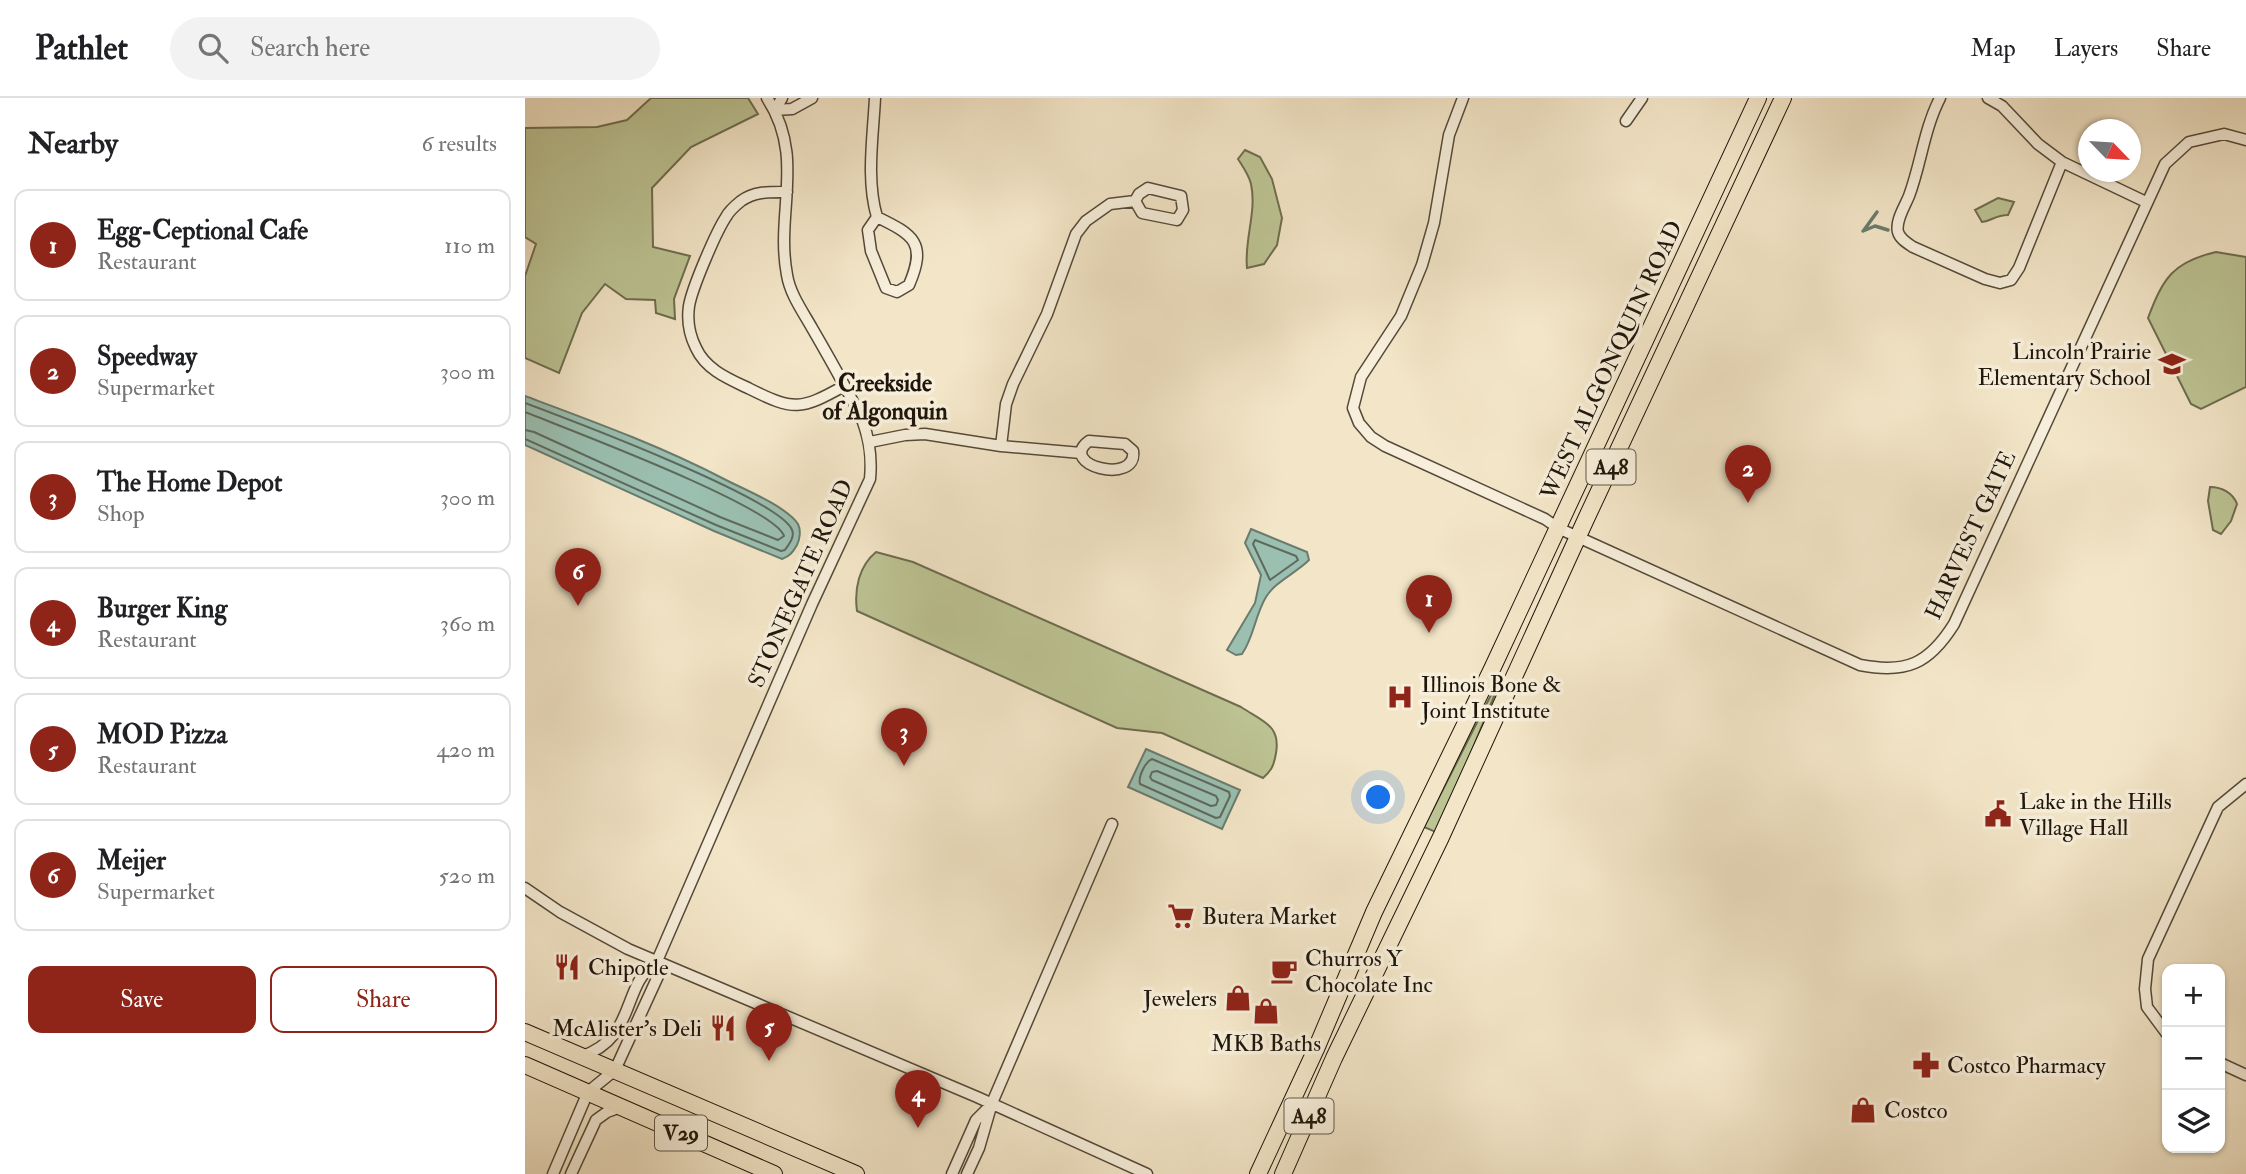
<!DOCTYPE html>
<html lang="en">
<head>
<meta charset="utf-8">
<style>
	:root { --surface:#fff; --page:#f2f2f2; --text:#202124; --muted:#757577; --line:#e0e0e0; --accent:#8f2418 }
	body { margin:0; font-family:"IM FELL Double Pica",serif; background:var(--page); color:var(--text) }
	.controls { position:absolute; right:21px; bottom:21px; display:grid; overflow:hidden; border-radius:14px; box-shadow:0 2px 5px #0004 }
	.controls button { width:63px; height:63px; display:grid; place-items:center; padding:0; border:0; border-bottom:2px solid var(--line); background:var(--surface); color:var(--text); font:35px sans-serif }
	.compass { position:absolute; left:1553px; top:21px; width:63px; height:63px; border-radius:50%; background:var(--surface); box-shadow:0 2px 5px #0004; rotate:115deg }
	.you { position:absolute; left:854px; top:700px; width:24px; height:24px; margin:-18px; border:5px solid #fff; border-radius:50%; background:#1a73e8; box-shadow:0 0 0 10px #1a73e833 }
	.badge { display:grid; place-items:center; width:46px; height:46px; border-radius:50%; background:var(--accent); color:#fff; font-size:23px; font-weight:700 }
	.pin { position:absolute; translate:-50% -58px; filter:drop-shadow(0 2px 4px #0008) }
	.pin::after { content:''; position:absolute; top:37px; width:24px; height:21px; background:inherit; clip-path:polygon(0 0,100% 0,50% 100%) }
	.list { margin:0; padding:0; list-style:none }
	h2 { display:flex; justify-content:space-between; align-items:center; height:91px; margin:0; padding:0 28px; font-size:30px }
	h2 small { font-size:23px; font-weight:400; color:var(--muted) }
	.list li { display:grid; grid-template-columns:46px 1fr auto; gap:21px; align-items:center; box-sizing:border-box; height:112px; margin:0 14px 14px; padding:0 14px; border:2px solid var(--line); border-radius:14px }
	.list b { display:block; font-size:26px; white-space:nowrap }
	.list p { margin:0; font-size:23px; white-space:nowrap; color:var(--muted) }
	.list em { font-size:23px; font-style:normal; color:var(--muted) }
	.actions { display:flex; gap:14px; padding:21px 28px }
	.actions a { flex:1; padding:16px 0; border:2px solid var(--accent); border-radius:14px; text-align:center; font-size:24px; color:var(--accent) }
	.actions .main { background:var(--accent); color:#fff }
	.icon { flex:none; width:38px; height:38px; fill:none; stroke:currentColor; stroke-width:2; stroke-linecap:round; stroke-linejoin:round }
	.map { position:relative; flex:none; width:1721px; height:1076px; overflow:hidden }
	header { display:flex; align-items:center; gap:42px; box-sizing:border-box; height:98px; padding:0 35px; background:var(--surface); border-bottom:2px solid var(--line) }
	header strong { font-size:33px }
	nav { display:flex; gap:38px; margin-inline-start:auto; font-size:24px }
	.search { width:490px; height:63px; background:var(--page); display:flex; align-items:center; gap:18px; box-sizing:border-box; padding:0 24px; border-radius:38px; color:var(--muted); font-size:26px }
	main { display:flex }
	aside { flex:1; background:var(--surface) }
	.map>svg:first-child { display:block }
	.green { fill:#bdc494; stroke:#6e6d50; stroke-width:2 }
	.water { fill:#9bc0b2; stroke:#697c6f; stroke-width:2 }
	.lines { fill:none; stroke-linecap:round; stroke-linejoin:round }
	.shore { stroke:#5d6b5e; stroke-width:2 }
	.stream { stroke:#697c6f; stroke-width:3.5 }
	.minor-casing { stroke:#544a3a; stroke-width:13 }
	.primary-casing { stroke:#1f160b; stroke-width:18 }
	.minor { stroke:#f7efdb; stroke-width:10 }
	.primary { stroke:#f3e6c8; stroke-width:16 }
	.labels { text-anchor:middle; stroke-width:7; stroke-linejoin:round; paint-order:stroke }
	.shield { fill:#f7efdb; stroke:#605749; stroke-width:2 }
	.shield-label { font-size:21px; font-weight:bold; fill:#1f160b }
	.poi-label { font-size:23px; fill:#1f160b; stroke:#f7efdb; text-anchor:start }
	.street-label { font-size:23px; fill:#1f160b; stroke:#f7efdb }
	.neighbourhood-label { font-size:24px; font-weight:bold; fill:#1f160b; stroke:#f7efdb }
</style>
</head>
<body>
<header>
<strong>Pathlet</strong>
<div class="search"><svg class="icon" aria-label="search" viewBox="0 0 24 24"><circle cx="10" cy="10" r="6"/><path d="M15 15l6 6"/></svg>Search here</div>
<nav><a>Map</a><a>Layers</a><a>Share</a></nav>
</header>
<main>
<aside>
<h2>Nearby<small>6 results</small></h2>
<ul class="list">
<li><span class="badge">1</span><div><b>Egg-Ceptional Cafe</b><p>Restaurant</p></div><em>110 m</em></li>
<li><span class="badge">2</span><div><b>Speedway</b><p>Supermarket</p></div><em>300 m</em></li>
<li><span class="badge">3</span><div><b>The Home Depot</b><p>Shop</p></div><em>300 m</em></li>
<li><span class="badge">4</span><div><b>Burger King</b><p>Restaurant</p></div><em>360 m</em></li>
<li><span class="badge">5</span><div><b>MOD Pizza</b><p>Restaurant</p></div><em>420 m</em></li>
<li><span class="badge">6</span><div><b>Meijer</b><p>Supermarket</p></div><em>520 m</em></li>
</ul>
<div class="actions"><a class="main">Save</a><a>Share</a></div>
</aside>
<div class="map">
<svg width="1721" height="1076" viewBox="0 0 1721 1076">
	<rect width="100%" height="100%" fill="#f3e6c8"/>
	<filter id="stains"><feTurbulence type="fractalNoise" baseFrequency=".00286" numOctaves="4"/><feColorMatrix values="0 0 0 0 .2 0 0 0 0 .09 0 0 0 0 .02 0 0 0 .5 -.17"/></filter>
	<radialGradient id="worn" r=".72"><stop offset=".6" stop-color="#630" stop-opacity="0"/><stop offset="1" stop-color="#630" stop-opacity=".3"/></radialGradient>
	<path class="green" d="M126,0H223L233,16L166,49L127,90L128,149L165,158L149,201L150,221L131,215L130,202L101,201L80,186L57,215L34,275L0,260V178L11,146L0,139V30L72,29L102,22Z
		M720,52L735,59L747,81L757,120L752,147L739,166L722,170C719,142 732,114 726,86C724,77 718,69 713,61Z
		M1473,100L1489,104L1483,117C1470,117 1467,123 1457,124L1450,112Z
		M1691,154L1721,159V289L1676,311L1666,306L1623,220C1638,180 1648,164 1691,154Z
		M1685,389C1697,389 1708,395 1712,406L1706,423L1696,436L1688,432L1683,403Z
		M351,454L388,464L716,609C737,623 756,627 751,655C749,667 747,672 738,680L637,635L592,630L332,513C329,491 334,468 351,454Z
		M967,595L970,596L913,735L899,729Z"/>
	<path class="water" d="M0,298C67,323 136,348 199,381C218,391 261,408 273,426C276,432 275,441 272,447C268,454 265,458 257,461L189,433L0,347Z
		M726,431L782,454L784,462C771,475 750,484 741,499C730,517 729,539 717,556L711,557L702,552L730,505L736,477L720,445Z
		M621,651L715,692L697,731L603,689Z"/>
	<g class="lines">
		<path class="shore" d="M0,305C40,320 256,401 267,432C270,439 264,446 260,452L256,453L191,427L0,341
			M0,314C39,330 249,408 259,438L253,442L195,419L9,334L0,332
			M730,442L771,458L773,462L745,482L728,446Z
			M627,661L704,694L705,698L695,719L691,720L615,686C613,679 620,664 627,661Z
			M632,673L691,698L693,702L691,707L686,708L627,682L625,679L627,674Z"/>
		<path class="stream" d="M1339,132L1352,114
			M1338,133L1350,128L1363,132"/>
		<g class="minor-casing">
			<path id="minor" d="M257,0L250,12L267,11L287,0
				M350,0C348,39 341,82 352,119C389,137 402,145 384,187L372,194L361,190L346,153L343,132L352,119
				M938,0L924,37L909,125L897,167L876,218L836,279L828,310L834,325L846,339L860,348L1020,421L1033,430L1335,567C1381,576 1404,566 1429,526L1640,66L1664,44L1699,36L1721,42
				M1415,0C1399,31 1396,66 1384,98C1380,108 1370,123 1373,134C1375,141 1382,145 1388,149L1460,181L1475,185L1486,182L1494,170L1537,64
				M1463,0L1477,8L1513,46L1537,64L1621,104
				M1101,23L1117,0
				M262,94C245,94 230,93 216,103C211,107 204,113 201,119C191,134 167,190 164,208C162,222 164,236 171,250C181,272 204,281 225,291C269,313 276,312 319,288
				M564,343L600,346L608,353C613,388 531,367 564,343Z
				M345,344L380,337L400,336L476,348L556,355
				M476,348L481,306L488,286L522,216L551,136L561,123L585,106L610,103L614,96L623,90L656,98L658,112L652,122L617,115L610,103
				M0,790L35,814L103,851L452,999L622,1076
				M1642,936L1622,909L1620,891L1623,861L1693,709L1721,686
				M55,959C113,940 95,888 132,863
				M1695,965L1721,977
				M28,1076L63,994L90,972L134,876L132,863L287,506L345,381C347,360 345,344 338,324C323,292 305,261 287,230C278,214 265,196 262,177C250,114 281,60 242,0
				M46,1076L71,1022L82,1014L96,1009
				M427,1076L451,1022L465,1008
				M442,1076L454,1050L467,1005L587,726"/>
		</g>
		<g class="primary-casing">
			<path id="primary" d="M0,934L331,1076
				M0,967L249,1076
				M733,1076L791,951L849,814L967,571L1233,0
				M758,1076L809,960L916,739L1061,421L1258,0"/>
		</g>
		<use href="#minor" class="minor"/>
		<use href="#primary" class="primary"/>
	</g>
	<defs>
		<g id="school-bare" transform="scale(2.1)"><path d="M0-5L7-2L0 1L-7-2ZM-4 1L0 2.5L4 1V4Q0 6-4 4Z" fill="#8f2418" stroke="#f7efdb" stroke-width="2.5" paint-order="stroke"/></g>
		<g id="hospital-bare" transform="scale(2.1)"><path d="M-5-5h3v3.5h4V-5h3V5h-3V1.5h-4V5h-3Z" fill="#8f2418" stroke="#f7efdb" stroke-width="2.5" paint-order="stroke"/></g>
		<g id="civic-bare" transform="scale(2.1)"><path d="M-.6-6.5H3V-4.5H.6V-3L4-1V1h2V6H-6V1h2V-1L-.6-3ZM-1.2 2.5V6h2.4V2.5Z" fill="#8f2418" stroke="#f7efdb" stroke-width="2.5" paint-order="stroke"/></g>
		<g id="supermarket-bare" transform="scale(2.1)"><path d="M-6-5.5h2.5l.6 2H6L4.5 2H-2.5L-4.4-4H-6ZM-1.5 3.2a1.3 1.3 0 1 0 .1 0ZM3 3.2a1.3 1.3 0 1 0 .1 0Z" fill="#8f2418" stroke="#f7efdb" stroke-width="2.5" paint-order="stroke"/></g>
		<g id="restaurant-bare" transform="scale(2.1)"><path d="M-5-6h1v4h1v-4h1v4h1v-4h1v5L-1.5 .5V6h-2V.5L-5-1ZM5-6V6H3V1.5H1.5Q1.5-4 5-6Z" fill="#8f2418" stroke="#f7efdb" stroke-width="2.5" paint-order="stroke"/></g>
		<g id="cafe-bare" transform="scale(2.1)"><path d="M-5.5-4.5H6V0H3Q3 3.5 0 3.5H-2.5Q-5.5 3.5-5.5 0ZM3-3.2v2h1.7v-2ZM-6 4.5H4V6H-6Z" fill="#8f2418" stroke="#f7efdb" stroke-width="2.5" paint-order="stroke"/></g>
		<g id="shop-bare" transform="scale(2.1)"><path d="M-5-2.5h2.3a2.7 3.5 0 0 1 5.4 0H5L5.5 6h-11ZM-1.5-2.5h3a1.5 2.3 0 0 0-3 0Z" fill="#8f2418" stroke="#f7efdb" stroke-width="2.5" paint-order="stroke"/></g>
		<g id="pharmacy-bare" transform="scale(2.1)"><path d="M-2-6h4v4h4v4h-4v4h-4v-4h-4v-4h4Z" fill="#8f2418" stroke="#f7efdb" stroke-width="2.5" paint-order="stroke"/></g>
	</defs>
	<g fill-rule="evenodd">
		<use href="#school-bare" x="1647" y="266"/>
		<use href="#hospital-bare" x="875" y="599"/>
		<use href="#civic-bare" x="1473" y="716"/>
		<use href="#supermarket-bare" x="656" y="818"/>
		<use href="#restaurant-bare" x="42" y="869"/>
		<use href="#cafe-bare" x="759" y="873"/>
		<use href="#shop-bare" x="713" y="900"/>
		<use href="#shop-bare" x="741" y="913"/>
		<use href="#restaurant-bare" x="198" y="930"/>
		<use href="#pharmacy-bare" x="1401" y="967"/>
		<use href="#shop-bare" x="1338" y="1012"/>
	</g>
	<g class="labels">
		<g class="shield">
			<rect x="1061.5" y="351.5" width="49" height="35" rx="5"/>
			<rect x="759.5" y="1000.5" width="49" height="35" rx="5"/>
			<rect x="130" y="1017.5" width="52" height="35" rx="5"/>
		</g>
		<g class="shield-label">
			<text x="1086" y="376">A48</text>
			<text x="784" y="1025">A48</text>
			<text x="156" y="1042">V29</text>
		</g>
		<g class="poi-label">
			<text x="1626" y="261" text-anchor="end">Lincoln Prairie<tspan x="1626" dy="26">Elementary School</tspan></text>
			<text x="896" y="594">Illinois Bone &amp;<tspan x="896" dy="26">Joint Institute</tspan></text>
			<text x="1494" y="711">Lake in the Hills<tspan x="1494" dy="26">Village Hall</tspan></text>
			<text x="677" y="826">Butera Market</text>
			<text x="780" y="868">Churros Y<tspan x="780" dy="26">Chocolate Inc</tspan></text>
			<text x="63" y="877">Chipotle</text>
			<text x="692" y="908" text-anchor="end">Jewelers</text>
			<text x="177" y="938" text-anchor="end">McAlister's Deli</text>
			<text x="741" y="953" text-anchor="middle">MKB Baths</text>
			<text x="1422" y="975">Costco Pharmacy</text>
			<text x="1359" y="1020">Costco</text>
		</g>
		<g class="street-label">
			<text transform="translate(1086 262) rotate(-65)" y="8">WEST ALGONQUIN ROAD</text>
			<text transform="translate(1445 437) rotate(-65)" y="8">HARVEST GATE</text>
			<text transform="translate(275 485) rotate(-66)" y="8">STONEGATE ROAD</text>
		</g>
		<g class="neighbourhood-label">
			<text x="360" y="293">Creekside<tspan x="360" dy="28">of Algonquin</tspan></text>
		</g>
	</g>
	<rect width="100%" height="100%" filter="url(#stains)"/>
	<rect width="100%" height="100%" fill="url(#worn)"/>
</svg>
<div class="controls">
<button>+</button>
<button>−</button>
<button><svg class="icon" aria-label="layers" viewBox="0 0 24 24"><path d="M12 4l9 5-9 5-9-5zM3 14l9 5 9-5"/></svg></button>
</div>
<svg class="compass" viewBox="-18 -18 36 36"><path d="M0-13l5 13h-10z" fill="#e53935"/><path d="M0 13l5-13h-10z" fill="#757577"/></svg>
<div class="you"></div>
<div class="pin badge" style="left:904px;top:535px">1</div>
<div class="pin badge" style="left:1223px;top:405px">2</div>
<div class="pin badge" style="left:379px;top:668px">3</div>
<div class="pin badge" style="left:393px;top:1030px">4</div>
<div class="pin badge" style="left:244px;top:963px">5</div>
<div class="pin badge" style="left:53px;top:508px">6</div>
</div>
</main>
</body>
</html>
